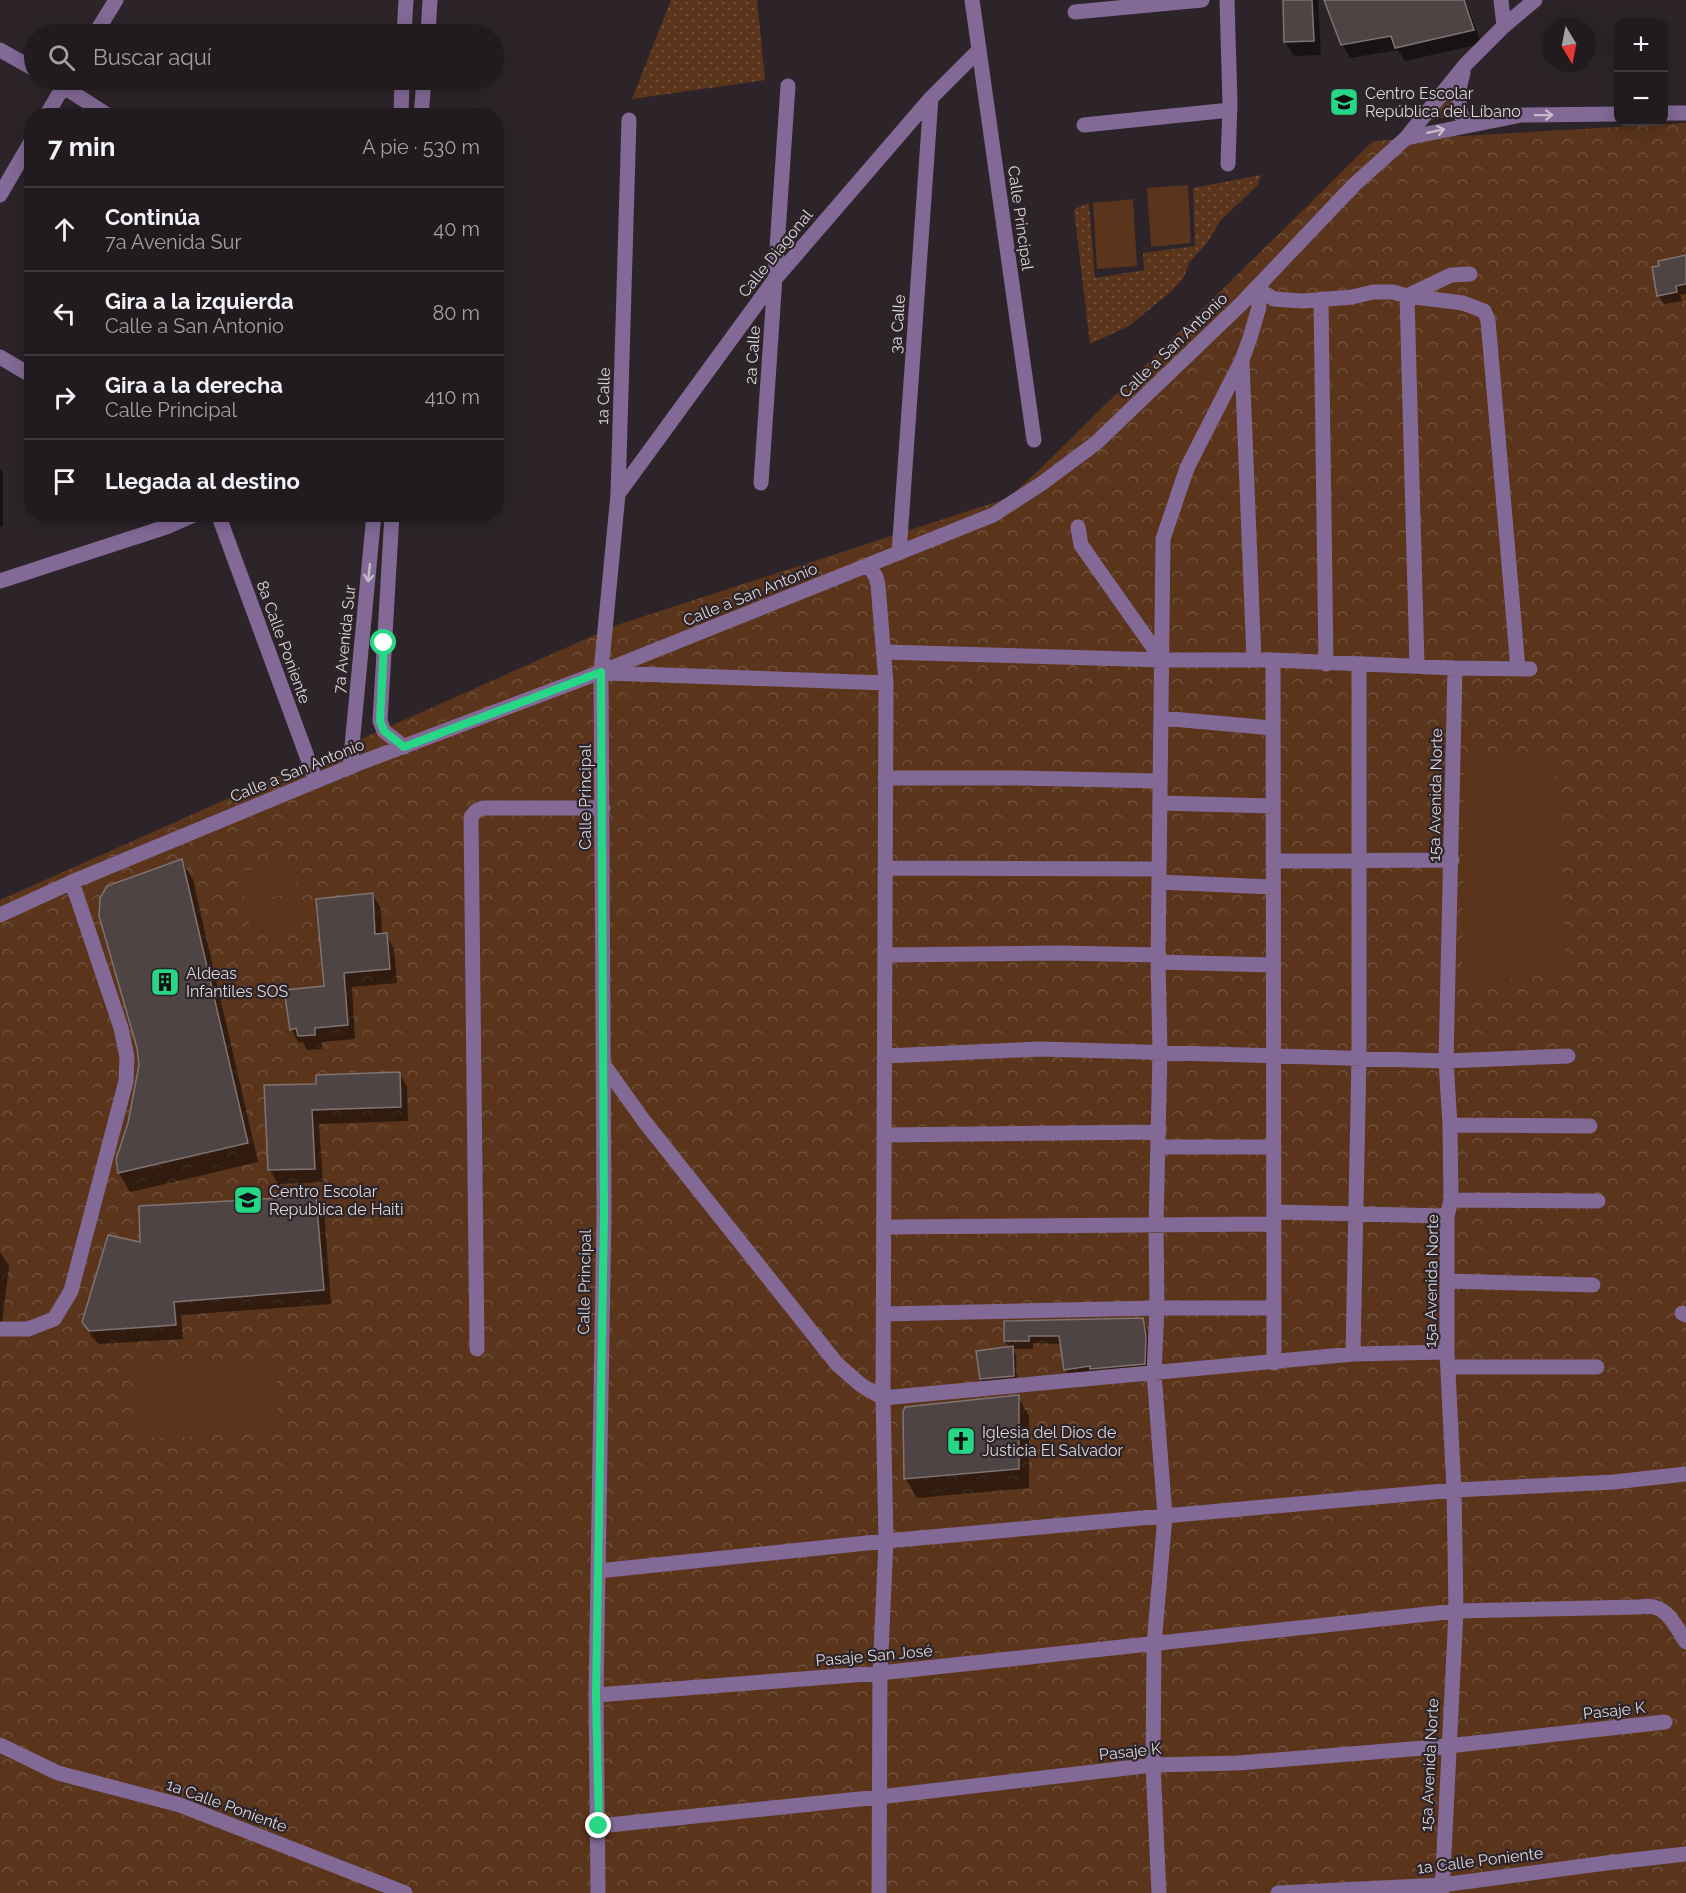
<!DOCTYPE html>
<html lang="es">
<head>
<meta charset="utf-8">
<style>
	:root { --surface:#211b1f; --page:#292428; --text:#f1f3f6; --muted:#a2a1a4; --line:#3e393d }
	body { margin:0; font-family:Raleway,sans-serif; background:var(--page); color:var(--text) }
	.controls { position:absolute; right:18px; top:18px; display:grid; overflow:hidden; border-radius:12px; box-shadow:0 3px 15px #0003 }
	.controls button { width:54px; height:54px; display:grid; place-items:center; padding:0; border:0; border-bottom:2px solid var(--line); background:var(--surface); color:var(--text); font:30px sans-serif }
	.compass { position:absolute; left:1542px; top:18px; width:54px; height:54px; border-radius:50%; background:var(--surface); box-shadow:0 3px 15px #0003; rotate:170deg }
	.stop { position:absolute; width:18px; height:18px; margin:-14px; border:4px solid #26d886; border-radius:50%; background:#fff }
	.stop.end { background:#26d886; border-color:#fff; box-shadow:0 2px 6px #0008 }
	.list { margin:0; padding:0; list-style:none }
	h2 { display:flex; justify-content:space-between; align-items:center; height:78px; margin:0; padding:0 24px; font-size:26px }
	h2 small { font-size:20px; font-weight:400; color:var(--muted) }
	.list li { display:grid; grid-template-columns:39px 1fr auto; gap:18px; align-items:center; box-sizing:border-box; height:84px; padding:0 24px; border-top:2px solid var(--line) }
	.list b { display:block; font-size:22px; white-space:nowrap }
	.list p { margin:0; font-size:20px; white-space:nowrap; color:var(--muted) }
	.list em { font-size:20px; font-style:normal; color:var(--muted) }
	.icon { flex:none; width:33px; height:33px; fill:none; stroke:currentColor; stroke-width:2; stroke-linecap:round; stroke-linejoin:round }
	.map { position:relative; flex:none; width:1686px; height:1893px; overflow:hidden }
	.search { position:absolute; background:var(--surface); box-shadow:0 3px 15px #0003; left:24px; top:24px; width:480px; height:66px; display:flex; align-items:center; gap:15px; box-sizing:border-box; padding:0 21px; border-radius:33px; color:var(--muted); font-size:22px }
	.panel { position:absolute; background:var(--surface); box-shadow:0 3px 15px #0003; left:24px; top:108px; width:480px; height:414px; border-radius:24px }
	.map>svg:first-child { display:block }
	.grass { fill:url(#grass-dots) }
	.park { fill:url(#park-crowns) }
	.pitch { fill:#5a341b }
	.shadow { fill:#0007 }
	.building { fill:#4f4444; stroke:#7f7373; stroke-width:1.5 }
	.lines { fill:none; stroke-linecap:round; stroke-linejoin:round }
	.minor { stroke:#826996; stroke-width:15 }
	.oneway { stroke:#c7bcca }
	.route { stroke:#26d886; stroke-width:8 }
	.labels { text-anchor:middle; stroke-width:4.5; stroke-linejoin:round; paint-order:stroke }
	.poi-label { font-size:16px; fill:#ded8db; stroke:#2c2429; text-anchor:start }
	.street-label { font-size:16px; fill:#ded8db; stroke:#2c2429 }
</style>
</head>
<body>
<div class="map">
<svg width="1686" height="1893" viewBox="0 0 1686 1893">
	<defs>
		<pattern id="grass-dots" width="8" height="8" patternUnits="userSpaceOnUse" patternTransform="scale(1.5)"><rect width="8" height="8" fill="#5a341b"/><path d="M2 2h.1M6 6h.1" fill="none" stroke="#71513c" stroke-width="1.8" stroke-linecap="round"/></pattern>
		<pattern id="park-crowns" width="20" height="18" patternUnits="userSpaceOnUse" patternTransform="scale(1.5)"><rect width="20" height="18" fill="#5a341b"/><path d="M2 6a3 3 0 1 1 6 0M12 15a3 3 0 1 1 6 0" fill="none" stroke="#71513c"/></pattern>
	</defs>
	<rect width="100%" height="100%" fill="#2c2429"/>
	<path class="grass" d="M671,0H757L765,80L632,99Z
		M1453,92L1457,114L1421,123Z
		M1261,175L1257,186L1221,220L1207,243L1189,263L1184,277L1173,290L1129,326L1090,344L1074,209L1089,203L1095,278L1144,270L1143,253L1195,246L1193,188Z"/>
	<path class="park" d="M1686,123V1893H0V900L617,625L1008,498L1041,468L1373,141Z"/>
	<path class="pitch" d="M1188,185L1191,243L1151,247L1147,188Z
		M1133,199L1137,266L1097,269L1093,203Z
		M1555,752L1567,970L1462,987L1464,753Z
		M293,864L298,894L245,900L240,871Z
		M299,895L304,925L251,933L246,903Z
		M276,1358L279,1432L136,1439L133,1363Z"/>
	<path class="shadow" d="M1284,0H1318L1321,55L1294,56L1285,42Z
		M1326,0H1464L1469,9L1481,44L1405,61L1398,50L1350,58L1342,44Z
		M1686,257V294L1680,295L1682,301L1664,304L1658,295Z
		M0,468L3,472V527H0Z
		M182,861L193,880L258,1162L130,1192L119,1173Z
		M373,895L381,909L382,935H386L394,949L397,983L352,987L355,1039L322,1042V1049L307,1050L303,1042L299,1043L291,1029L325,987Z
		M399,1073L407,1087L408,1121L319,1124L323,1182L278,1184L270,1170L318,1085Z
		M316,1197L324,1211L331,1304L181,1315L183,1339L99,1344L92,1337L84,1322L142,1244Z
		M0,1252L9,1266L1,1331H0Z
		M1142,1320L1147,1328L1150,1346L1149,1372L1070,1377L1065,1369L1062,1344L1033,1343V1349H1013L1016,1355L1017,1383L985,1386L981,1379L1009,1348L1005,1341V1323Z
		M1018,1397L1029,1416V1488L917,1498L906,1479Z"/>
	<path class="building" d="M1283,0H1312L1314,41L1284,42Z
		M1324,0H1464L1474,30L1395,48L1391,36L1341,45Z
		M1686,255V284L1676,286L1677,292L1657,296L1652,267L1659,266L1658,261Z
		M182,859L248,1143L118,1173L116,1159L128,1123L139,1065L137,1048L99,916L100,898L107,886Z
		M373,893L375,934L387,933L390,969L344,973L348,1025L315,1028V1035L298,1036L296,1028L290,1030L284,990L324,986L316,899Z
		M400,1072L401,1107L312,1110L315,1169L268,1170L264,1085L316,1084V1075Z
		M316,1196L324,1290L174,1302L176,1325L89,1331L82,1322L108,1235L140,1242L139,1206Z
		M1143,1318L1146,1336L1145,1364L1090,1369V1366L1064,1370L1059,1336H1029V1341H1004V1321Z
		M1013,1346L1014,1376L980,1379L976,1351Z
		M1019,1395V1469L904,1479L903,1412L905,1407Z"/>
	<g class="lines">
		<path class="minor" d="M972,0L1034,440
			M1227,0L1230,103L1228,164
			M1501,0L1504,26
			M1075,12L1202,0
			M95,34L116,0
			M404,34L406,0
			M428,34L430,0
			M0,50L34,69
			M1463,73C1457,93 1457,106 1465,125
			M53,80L109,116
			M1664,113H1686
			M46,116L67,80
			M401,116L402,80
			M421,116L424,80
			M1084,125L1230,110
			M1406,138L1522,115L1618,114
			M0,195L32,140
			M1256,288L1274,299L1287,300L1303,301L1352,297L1373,292H1393L1407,296L1463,303L1484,311L1488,320L1518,669
			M1407,296L1417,665
			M1407,296L1451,275L1470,274
			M1321,299L1326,664
			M0,357L32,376
			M1242,361L1254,660
			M761,483L788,86
			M618,494L775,279L931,98L979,50
			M218,514L316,781
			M392,514L380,721L384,731L404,747
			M1078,527L1081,545L1162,660
			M899,553L931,98
			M869,566L876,577L878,585L886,683L883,1398L886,1541L880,1673L879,1893
			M0,581L166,527L196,514
			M884,652L1162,660H1273L1455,668L1530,669
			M1273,660L1274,1363
			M607,673L886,683
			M1161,718L1273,728
			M350,767L374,514
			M885,778H1019L1160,781
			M1160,803L1273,806
			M1273,861L1452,860
			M885,868L1159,869
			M1159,882L1273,887
			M0,915L72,882L357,764L601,672L993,515L1041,484L1096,443L1240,305L1354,185L1406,138L1466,64L1504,26L1535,0
			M885,955L1058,953L1159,955
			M1158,962L1274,965
			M885,1056L1041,1049L1446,1061L1568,1056
			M604,1065L644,1121L837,1364L861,1385L883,1398L1353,1354L1447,1352
			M1450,1125L1590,1126
			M885,1135L1159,1132
			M1158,1147H1274
			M1451,1200L1598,1201
			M1274,1212L1447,1216
			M884,1227L1274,1224
			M1448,1281L1593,1285
			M1682,1313L1686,1315
			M884,1314L1157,1308H1274
			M0,1329H28L54,1319L71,1291L126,1081L127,1057L121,1028L72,882
			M477,1349L471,817L476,811L483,808H603
			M1353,1354L1359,1057V664
			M1448,1367H1597
			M598,1571L886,1541L1454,1490L1614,1482L1686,1474
			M596,1695L880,1673L1456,1611L1639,1607C1666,1602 1673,1622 1686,1642
			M0,1745L58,1773L180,1805L405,1893
			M599,1826L879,1797L1153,1765L1238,1763L1448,1746L1665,1722
			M598,1893L596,1695L604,1213L601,672L618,494L629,120
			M1159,1893L1153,1765L1154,1645L1165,1516L1154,1373L1157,1308L1156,1225L1160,1052L1158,962L1163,539L1187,468L1242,360L1250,338L1259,307L1256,288
			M1278,1893L1442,1885L1606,1863L1686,1854
			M1442,1893L1456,1611L1454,1490L1447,1352V1216L1451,1200L1450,1125L1446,1061L1455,668"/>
	</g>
	<defs><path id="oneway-shaft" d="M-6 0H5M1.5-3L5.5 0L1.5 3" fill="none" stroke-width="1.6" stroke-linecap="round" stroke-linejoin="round" transform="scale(1.5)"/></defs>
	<g class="oneway">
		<use href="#oneway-shaft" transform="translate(1544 115) rotate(-1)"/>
		<use href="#oneway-shaft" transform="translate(1436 131) rotate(-12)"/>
		<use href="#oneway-shaft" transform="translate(369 573) rotate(96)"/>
	</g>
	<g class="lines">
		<path class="route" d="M384,643L380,721L384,731L404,747L601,672L604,1214L596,1695L599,1826"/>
	</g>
	<defs>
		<g id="school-square" transform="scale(1.5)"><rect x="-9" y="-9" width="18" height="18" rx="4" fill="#26d886" stroke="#2c2429"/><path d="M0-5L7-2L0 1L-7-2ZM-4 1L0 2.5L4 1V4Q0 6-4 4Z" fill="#111"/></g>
		<g id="building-square" transform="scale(1.5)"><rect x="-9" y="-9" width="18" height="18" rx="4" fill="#26d886" stroke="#2c2429"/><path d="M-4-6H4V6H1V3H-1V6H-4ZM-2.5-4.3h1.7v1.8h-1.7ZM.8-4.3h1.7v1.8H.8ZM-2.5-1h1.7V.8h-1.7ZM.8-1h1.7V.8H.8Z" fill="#111"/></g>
		<g id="church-square" transform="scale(1.5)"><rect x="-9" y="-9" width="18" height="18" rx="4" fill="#26d886" stroke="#2c2429"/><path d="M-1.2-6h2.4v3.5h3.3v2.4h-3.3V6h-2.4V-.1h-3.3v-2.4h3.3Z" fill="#111"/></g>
	</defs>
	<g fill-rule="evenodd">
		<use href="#school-square" x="1344" y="102"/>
		<use href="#building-square" x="165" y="982"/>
		<use href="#school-square" x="248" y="1200"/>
		<use href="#church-square" x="961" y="1441"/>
	</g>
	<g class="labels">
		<g class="poi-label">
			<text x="1365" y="99">Centro Escolar<tspan x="1365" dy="18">República del Líbano</tspan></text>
			<text x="186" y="979">Aldeas<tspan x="186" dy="18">Infantiles SOS</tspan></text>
			<text x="269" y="1197">Centro Escolar<tspan x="269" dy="18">Republica de Haiti</tspan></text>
			<text x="982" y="1438">Iglesia del Dios de<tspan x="982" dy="18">Justicia El Salvador</tspan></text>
		</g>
		<g class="street-label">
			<text transform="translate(1021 218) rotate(82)" y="6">Calle Principal</text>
			<text transform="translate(775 253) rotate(-51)" y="6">Calle Diagonal</text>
			<text transform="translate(897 324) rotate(-86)" y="6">3a Calle</text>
			<text transform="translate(1173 345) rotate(-44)" y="6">Calle a San Antonio</text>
			<text transform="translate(752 355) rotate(-86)" y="6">2a Calle</text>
			<text transform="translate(603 396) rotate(-88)" y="6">1a Calle</text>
			<text transform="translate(750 594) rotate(-22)" y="6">Calle a San Antonio</text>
			<text transform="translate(344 639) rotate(-84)" y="6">7a Avenida Sur</text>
			<text transform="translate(284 642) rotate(70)" y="6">8a Calle Poniente</text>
			<text transform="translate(297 770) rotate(-22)" y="6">Calle a San Antonio</text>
			<text transform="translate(1435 795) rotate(-89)" y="6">15a Avenida Norte</text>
			<text transform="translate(585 797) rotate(-90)" y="6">Calle Principal</text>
			<text transform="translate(1431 1281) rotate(-89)" y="6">15a Avenida Norte</text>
			<text transform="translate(584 1282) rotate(-89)" y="6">Calle Principal</text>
			<text transform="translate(874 1655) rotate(-5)" y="6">Pasaje San José</text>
			<text transform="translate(1614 1710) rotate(-6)" y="6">Pasaje K</text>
			<text transform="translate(1130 1751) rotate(-6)" y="6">Pasaje K</text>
			<text transform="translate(1429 1765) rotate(-87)" y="6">15a Avenida Norte</text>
			<text transform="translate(227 1805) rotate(20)" y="6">1a Calle Poniente</text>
			<text transform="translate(1480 1860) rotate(-7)" y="6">1a Calle Poniente</text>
		</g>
	</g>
</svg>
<div class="controls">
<button>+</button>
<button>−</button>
</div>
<svg class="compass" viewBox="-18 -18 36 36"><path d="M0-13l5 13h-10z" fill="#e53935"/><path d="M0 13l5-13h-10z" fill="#a2a1a4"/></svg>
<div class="stop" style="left:384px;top:643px"></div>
<div class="stop end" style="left:599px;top:1826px"></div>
<div class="search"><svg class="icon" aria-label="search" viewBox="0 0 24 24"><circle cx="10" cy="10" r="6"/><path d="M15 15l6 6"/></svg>Buscar aquí</div>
<section class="panel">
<h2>7 min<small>A pie · 530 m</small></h2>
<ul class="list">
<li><svg class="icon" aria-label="ahead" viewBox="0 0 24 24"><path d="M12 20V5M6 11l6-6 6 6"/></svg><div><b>Continúa</b><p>7a Avenida Sur</p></div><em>40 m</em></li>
<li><svg class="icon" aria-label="left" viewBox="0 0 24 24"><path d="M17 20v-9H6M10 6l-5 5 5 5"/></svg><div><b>Gira a la izquierda</b><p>Calle a San Antonio</p></div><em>80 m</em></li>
<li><svg class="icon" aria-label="right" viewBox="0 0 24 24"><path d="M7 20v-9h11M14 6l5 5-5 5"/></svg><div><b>Gira a la derecha</b><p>Calle Principal</p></div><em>410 m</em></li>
<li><svg class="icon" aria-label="arrive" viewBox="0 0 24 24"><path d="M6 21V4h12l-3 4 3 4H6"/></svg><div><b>Llegada al destino</b></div></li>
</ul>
</section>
</div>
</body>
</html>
